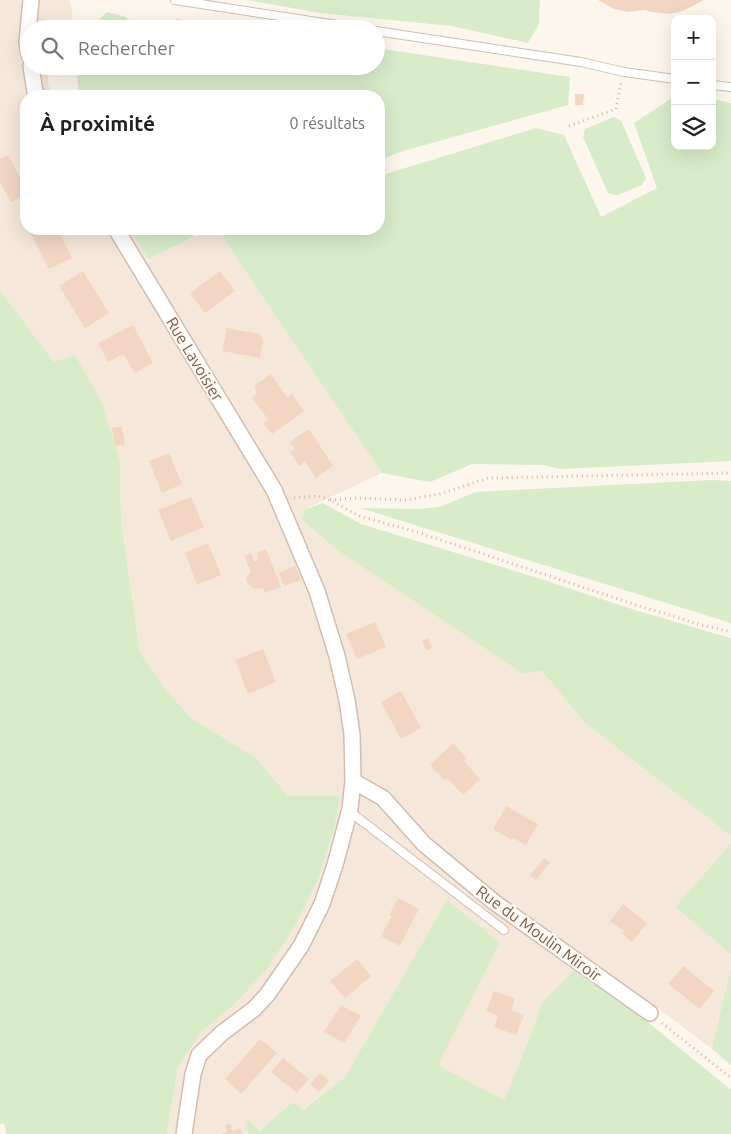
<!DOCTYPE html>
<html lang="fr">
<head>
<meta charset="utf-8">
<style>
	:root { --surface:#fff; --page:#f2f2f2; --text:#202124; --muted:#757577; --line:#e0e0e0 }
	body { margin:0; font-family:Ubuntu,sans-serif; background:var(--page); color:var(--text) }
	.controls { position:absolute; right:15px; top:15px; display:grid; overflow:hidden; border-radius:10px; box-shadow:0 5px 20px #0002 }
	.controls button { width:45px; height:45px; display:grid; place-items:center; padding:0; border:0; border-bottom:1px solid var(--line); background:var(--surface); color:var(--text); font:25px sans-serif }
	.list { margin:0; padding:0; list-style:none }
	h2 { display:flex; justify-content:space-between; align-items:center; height:65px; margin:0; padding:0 20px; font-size:21px }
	h2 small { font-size:16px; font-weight:400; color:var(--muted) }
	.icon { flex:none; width:28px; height:28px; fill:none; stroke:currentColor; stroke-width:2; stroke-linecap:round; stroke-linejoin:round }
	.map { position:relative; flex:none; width:731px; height:1134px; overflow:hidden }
	.search { position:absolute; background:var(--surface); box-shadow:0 5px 20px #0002; left:20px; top:20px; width:365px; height:55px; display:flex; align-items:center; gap:12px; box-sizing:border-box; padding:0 18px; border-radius:28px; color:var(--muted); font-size:19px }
	.panel { position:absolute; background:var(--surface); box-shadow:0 5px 20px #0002; left:20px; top:90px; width:365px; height:145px; border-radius:20px }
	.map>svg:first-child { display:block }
	.residential { fill:#f5e8da }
	.green { fill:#d8ecc9 }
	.building { fill:#f3d5c3 }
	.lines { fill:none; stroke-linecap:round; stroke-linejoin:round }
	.lane-casing { stroke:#d1beb0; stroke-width:10 }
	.street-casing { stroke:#d1beb0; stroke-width:18 }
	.path { stroke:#d9b8a5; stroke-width:3; stroke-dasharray:1 4; stroke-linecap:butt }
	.lane { stroke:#fff; stroke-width:8 }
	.street { stroke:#fff; stroke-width:15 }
	.labels { text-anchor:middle; stroke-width:4.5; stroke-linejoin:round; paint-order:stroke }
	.street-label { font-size:16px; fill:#7a5c4d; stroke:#fffaf3 }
</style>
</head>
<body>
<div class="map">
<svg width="731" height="1134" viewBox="0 0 731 1134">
	<rect width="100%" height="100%" fill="#fdf6ec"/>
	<path class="residential" d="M0,0H69L73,16L65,29H29V66H49L48,84L53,96H26V229H130L148,259L212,229H221L227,244L382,473L305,509L301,519L337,550L523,674L542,671L584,722L731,836V843L675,907L731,954V966L712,1049L658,1008L649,1023L574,970L542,1002L532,1032L504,1100L437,1065L500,942L447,900L345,1077L302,1110L293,1102L260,1130L246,1119L248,1134H167L178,1067L201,1032L233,1006L267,969L295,926L318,880L334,829L339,796H288L257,759L190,717L167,691L140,653L121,521L120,462L54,362L0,290Z"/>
	<path class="green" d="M247,0H540L539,24L528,43L452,26L320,13Z
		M107,12L126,17L138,29H89Z
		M177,19L246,29H156Z
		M376,48L570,77L568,105L403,151L379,160V96H80L75,66H376Z
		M675,96V146H712V99L731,103V461L560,469L544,465L472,464L430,482L382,473L227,244L221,229H379V176L536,128L564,135L601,217L657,188L634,123Z
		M614,117L621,121L646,178L642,185L617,195L608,193L583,137L585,129Z
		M130,229H197L192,238L148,259Z
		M0,290L54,362L75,355L101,401L120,462L121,521L140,653L167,691L190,717L257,759L288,796H340L334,829L318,880L295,926L267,969L233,1006L201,1032L178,1067L167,1134H7L4,1124H0Z
		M712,480L731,481V623L360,508L420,509L439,507L476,492Z
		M323,503L361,524L541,579L638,611L731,638V836L584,722L542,671L523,674L337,550L301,519L305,509Z
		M731,843V954L675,907Z
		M447,900L500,942L438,1065L504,1100L532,1032L542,1002L574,970L649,1023L731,1090V1134H248L245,1118L260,1130L293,1102L303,1110L345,1077Z
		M731,966V1065L712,1049Z"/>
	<path class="building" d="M598,0H704L683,11L670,14L651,12L645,10L628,12L614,9Z
		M575,94H584L583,105H575Z
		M8,155L19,176L23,174L26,179V194L11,202L0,182V159Z
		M32,229H57L72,258L49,269L29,230Z
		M83,271L109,313L85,328L59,286Z
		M220,271L235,291L205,313L190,293Z
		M133,325L153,363L134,373L124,354L108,362L98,343Z
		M227,328L260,334L263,341L260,358L222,351Z
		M271,374L287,397L292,394L304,411L272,434L263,423L268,419L252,398L257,392L254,386Z
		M122,426L125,445L115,446L112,428Z
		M309,429L333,466L316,478L305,462L299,466L290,452L295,449L290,442Z
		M169,453L182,484L162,493L149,461Z
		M191,497L204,527L171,541L158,510Z
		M208,543L221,575L197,585L185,553Z
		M266,549L281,587L265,593L263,588L254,589L248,584L246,578L251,572L244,556L251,553L254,562L259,559L257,553Z
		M295,566L301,580L284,586L279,573Z
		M375,622L386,647L357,659L346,634Z
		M428,638L432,648L426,651L422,641Z
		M263,649L276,682L248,694L235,660Z
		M401,691L421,728L401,739L381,702Z
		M453,743L467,758L464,761L480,779L463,795L447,778L444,780L430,765Z
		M506,806L538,824L526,845L513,838L512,840L493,829Z
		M544,858L550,863L536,880L530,875Z
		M398,898L419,909L400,946L381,936L392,916L389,915Z
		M623,904L647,923L632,942L622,933L624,931L610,921Z
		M357,959L371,976L345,998L330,981Z
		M683,966L714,991L700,1009L668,984Z
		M494,991L515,999L511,1010L524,1015L516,1035L494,1027L498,1016L486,1011Z
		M341,1005L361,1016L344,1043L324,1032Z
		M260,1039L277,1053L241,1094L225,1079Z
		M283,1058L309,1079L297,1093L271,1072Z
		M320,1073L329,1081L319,1092L310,1084Z
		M231,1124L232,1131L241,1129L242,1134H220L227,1132L226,1125Z"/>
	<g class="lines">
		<g class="lane-casing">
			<path id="lane" d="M175,0L363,29
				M376,31L581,62L624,72L675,79
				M712,85L731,87
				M349,811L504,930"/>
		</g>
		<g class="street-casing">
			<path id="street" d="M29,54L27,42L31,0
				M31,66L35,92L38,96
				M116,229L274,490L317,591L337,656L347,700L352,734L353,781L350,809L335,865L322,904L301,946L267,995L254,1009L222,1033L199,1055L193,1074L184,1134
				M353,781L383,798L424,844L494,902L650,1013"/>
		</g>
		<path class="path" d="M569,126L616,109L621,82
			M294,498L318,496L330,500L359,516L414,531L633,604L698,624L731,632
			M330,500L356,498L406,500L440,494L488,478L731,473
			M662,1023L731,1078"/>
		<use href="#lane" class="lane"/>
		<use href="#street" class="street"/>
	</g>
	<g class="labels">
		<g class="street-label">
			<text transform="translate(195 359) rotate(59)" y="6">Rue Lavoisier</text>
			<text transform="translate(539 933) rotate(36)" y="6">Rue du Moulin Miroir</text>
		</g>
	</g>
</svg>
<div class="controls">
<button>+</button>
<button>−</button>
<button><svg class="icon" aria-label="layers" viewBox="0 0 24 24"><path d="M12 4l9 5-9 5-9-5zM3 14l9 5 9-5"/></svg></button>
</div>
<div class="search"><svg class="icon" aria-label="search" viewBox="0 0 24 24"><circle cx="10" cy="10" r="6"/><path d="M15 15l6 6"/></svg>Rechercher</div>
<section class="panel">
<h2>À proximité<small>0 résultats</small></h2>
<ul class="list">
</ul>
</section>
</div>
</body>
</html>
